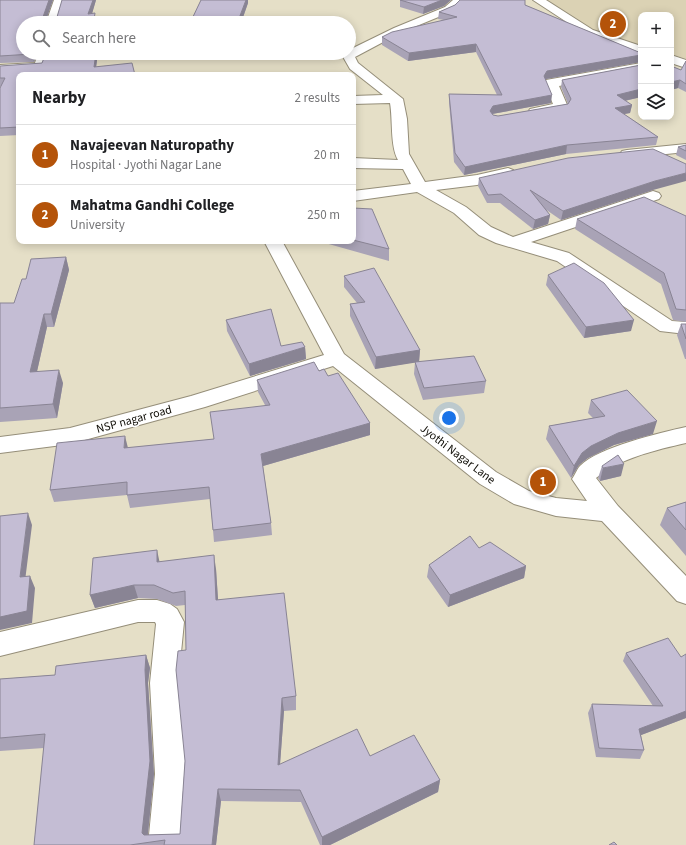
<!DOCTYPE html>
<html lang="en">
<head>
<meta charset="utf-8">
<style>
	:root { --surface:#fff; --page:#f6f6f6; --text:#202124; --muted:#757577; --line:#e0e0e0; --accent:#b45309 }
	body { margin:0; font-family:"Source Sans 3",sans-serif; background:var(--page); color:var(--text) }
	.controls { position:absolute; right:12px; top:12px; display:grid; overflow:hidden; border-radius:8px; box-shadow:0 2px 10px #0003 }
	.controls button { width:36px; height:36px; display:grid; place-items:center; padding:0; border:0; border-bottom:1px solid var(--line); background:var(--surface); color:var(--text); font:20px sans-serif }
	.you { position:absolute; left:449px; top:418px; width:14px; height:14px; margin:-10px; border:3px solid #fff; border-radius:50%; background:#1a73e8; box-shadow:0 0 0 6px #1a73e833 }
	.badge { display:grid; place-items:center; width:26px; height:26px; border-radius:50%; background:var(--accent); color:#fff; font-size:13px; font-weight:700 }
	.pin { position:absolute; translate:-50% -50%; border:2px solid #fff; box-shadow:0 1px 4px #0006 }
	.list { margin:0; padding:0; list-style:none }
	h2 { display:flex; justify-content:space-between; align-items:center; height:52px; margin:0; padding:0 16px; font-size:17px }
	h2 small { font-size:13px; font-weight:400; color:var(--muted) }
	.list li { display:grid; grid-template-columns:26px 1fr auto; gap:12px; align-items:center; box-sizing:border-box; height:60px; padding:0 16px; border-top:1px solid var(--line) }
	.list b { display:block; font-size:15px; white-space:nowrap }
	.list p { margin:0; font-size:13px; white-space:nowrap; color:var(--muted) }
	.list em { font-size:13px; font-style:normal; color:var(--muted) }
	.icon { flex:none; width:22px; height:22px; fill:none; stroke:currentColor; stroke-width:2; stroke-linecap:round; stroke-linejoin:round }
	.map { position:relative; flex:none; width:686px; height:845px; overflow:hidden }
	.search { position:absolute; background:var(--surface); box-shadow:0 2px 10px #0003; left:16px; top:16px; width:340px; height:44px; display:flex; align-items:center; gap:10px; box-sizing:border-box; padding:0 14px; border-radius:22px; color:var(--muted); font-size:15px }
	.panel { position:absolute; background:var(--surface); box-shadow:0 2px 10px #0003; left:16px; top:72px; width:340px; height:172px; border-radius:8px }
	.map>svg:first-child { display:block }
	.built { fill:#dbd2b4 }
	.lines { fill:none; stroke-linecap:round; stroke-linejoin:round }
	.minor-casing { stroke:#958e79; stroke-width:2 }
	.minor { fill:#fff; fill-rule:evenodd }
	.wall { fill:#a9a3b6 }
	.shaded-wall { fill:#898494 }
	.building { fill:#c4bdd4; stroke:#898494 }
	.labels { text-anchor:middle; stroke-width:3.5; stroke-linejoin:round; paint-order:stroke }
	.street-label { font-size:12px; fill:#0e0c05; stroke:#fff }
</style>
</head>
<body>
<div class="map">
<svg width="686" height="845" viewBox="0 0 686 845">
	<rect width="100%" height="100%" fill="#e5dfc7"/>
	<path class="built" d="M546,0H686V59L671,54V15H641V46L600,34Z"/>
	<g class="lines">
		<g class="minor-casing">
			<path id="minor" d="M54,0H64L58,23H46Z
				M453,0H465L453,11L402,32L355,57L358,63L403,99L407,119L409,154L425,182L477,175L508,168L513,170L516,173L513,176L477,185L436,190L466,207L491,227L513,237L647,193L653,191L659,193L661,196L659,199L531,242L569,253L672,321L686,322V334L660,331L557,261L496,243L479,235L454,213L417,192L353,201V191L411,184L403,169L353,168V158L398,160C390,146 393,120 390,103L353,104V96L383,95L350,69L342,55L343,53H349V50L394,28L445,7Z
				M533,0H546L593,30L641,46V54L585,34Z
				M38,53H50L44,69L0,73V65L35,63Z
				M671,55L686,60V68L671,63Z
				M641,63V71L559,86L568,107L566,110L535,116L530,115L528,112L530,109L553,104L544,83L546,80Z
				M686,144V152L627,158L622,157L620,154L622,151L627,150Z
				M264,241H282L344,354L496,472L529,491L556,498L587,501L572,479C575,475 577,469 580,466C599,447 659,433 686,427V443C656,450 620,458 596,478L618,506L686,576V604L677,601L602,521L556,516L514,504L480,484L333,366L205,407L70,444L0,453V437L70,428L191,396L324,355Z
				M138,600H157L170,604L177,609L184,622L178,683L187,774L182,845H148L155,774L150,683L156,624L155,622H138L0,656V632Z"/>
		</g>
		<use href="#minor" class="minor"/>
	</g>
	<path class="wall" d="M0,0H53L47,17H57L62,0H96L92,13L96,20L23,23L37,53L34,62L0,63Z
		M201,0H248V3L241,23H191V21Z
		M400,0H451L444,6L423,14L400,7Z
		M455,5H525L641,53V62L546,79H545L551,103L492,114L493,115L498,116L568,104L561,87L562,80L641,65V97L625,101L632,105L630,113L624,114L658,137L656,145L566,154L464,175L454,162L449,102V94L497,95L476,52L408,61L382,45V37L444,20L438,19L439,12Z
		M46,53H98L96,67L19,75V135L0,136V88L1,86H0V66L42,63Z
		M686,61V92L678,88L671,90V66L681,70Z
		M686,145V160L676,155L678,147Z
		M479,178L653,190L561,220L545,209L550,215L548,224L533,229L500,203H487L478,186Z
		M353,208L389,249V261L318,241H353Z
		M686,216V322L673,320L661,284L575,229L577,219Z
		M91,241H129L92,243Z
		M66,257L69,270L54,327H47L37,371L63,383L57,418L0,422V303H14L26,279Z
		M548,275L631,331L584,338L546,285Z
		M344,276L420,350L419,362L486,381L484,393L423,400L414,374L415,362L375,369L350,316V304L357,303L344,287Z
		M226,320L281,346L305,347L306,359L250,376L227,331Z
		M681,324H686V359H685L677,335Z
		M319,371L328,376L370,423V435L263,466L271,523L272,535L214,542L213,530L210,499L130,508L127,495L54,502L50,490L128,448L214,439L265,405L258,392L257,380Z
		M591,400L653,434L614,445L588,458L579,465L571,478L546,439L549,426L593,418L588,413Z
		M602,466L621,476L600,481L598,478Z
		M686,502V556L660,525L667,508Z
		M479,548L526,566L524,578L448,607L427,577L429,565Z
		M159,562L216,569L218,600L296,696V710L284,711L280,764L370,756L440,780L438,792L330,845H320L301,802L221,801L216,845H34L44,748L0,751V679L55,675L146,655L150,668L148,683L154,774L148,835L180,834L185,761L186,650L185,605L176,606L157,599L138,598L95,608L90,595Z
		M626,653L681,657L686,718L641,735L644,750L640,759L596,757L588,713L592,704L653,706L623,661Z"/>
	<path class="shaded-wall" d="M49,0H53L45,23L43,17Z
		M93,0H96L90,21L88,14Z
		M246,0H248V3L241,23H238V21Z
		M442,0H451L444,6L423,14L424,7Z
		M476,44V52L408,61L409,53Z
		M32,53H37L34,62L32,54Z
		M96,53H98L95,75L94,67Z
		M641,55V62L546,79L543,84L544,76L547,71Z
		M680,80L678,88L671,90V82Z
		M641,89V97L615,103L617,95Z
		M552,95L551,103L492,114L490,111L493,106Z
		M632,105L630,113L613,116L615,108Z
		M567,145L566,154L464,175L465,167Z
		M686,173V181L653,190L561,220L563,211L655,181Z
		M550,215L548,224L533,229L535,220Z
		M66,257L69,270L54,327L51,314Z
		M44,314L47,327L34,385L30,372Z
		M634,320L631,331L584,338L586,327Z
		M305,347L306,359L250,376L249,364Z
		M420,350L419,362L375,369L376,357Z
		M59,370L63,383L57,418L53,404Z
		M657,421L653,434L614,445L588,458L579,465L571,478L574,466L582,453L591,446L618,433Z
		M370,423V435L263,466L261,454Z
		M125,436L128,448H124Z
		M624,464L621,476L600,481L603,468Z
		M28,513L32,525L24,589L20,577Z
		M157,550L160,564L157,562Z
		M214,555L216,569L219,614L216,600Z
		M526,566L524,578L448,607L450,595Z
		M30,576L35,588L32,623L0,630V617Z
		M134,585L138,598L95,608L90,595Z
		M146,655L150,668L148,683L154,774L147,842L142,833L145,670Z
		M282,698L284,711L279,778L278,765Z
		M686,711V718L636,737L639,729Z
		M440,780L438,792L330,845H322V837Z
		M218,789L221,801L216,845H212Z"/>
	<path class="building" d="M0,0H49L43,17H57L62,0H93L88,14L95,13L94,20H100V23H23V53H32V54L0,56Z
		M201,0H246L238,21H191Z
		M400,0H442L424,7Z
		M460,0H525V5L641,53V55L547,71L544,76L552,95L493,106L490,111L493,115L498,116L568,104L571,99L562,80L641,65V89L617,95L632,105L615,108L658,137L567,145L465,167L455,153L449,94L502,95L476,44L409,53L382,37L392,32L457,17L439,12L455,5Z
		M46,53H96L94,67L132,63L135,75H19V127L0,128V88L5,78H0V66L42,63Z
		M686,61V84L680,80L671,82V66L681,70Z
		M203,74V75H186Z
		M686,145V151L678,147Z
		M653,149L686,164V173L655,181L563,211L530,190L550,215L535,220L501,194L488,195L479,178L568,158Z
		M644,197L686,216V310L676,309L664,273L577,219Z
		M353,208L372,209L389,249L353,240Z
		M66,257L51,314H44L30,372L59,370L53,404L0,408V303H14L22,279H26L31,259Z
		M574,263L604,283L634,320L586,327L548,275Z
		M374,268L420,350L376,357L350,304L365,302L344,276Z
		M271,309L281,346L302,342L305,347L249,364L226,320Z
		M681,324H686V339Z
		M474,356L486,381L424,388L415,362Z
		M314,362L319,371L324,369L328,376L338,373L370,423L261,454L271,523L213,530L209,487L127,495V482L50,490L57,443L125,436L124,448L214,439L210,412L270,405L257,380Z
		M627,390L657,421L618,433L591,446L582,453L574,466L549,426L605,416L591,400Z
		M618,455L624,464L603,468L602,466Z
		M686,502V530L667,508Z
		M28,513L20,577L30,576L27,611L0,617V516Z
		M470,536L479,548L490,542L526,566L450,595L429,565Z
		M157,550V562L214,555L216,600L284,593L296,696L282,698L278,765L357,729L370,756L414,735L440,780L322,837L300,790L218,789L212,845H164L165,840L130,845H34L45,734L0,738V679L55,675L56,666L146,655L145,670L150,761L142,833L144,835L180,834L185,761L176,670L178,651L186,650L185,591L173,593L154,585H134L90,595L93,558Z
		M668,638L681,657L686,654V711L639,729L644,750L599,748L592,704L663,706L626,653Z
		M614,842L617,845H609Z"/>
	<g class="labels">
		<g class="street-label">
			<text transform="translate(134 419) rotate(-15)" y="4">NSP nagar road</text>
			<text transform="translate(458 454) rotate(37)" y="4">Jyothi Nagar Lane</text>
		</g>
	</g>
</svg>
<div class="controls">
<button>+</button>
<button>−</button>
<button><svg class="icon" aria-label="layers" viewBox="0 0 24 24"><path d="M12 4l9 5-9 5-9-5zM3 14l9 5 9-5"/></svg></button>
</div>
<div class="you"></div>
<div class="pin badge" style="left:543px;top:482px">1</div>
<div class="pin badge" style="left:613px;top:24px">2</div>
<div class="search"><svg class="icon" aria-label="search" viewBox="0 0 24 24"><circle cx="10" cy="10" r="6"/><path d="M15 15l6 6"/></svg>Search here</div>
<section class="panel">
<h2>Nearby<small>2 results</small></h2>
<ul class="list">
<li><span class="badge">1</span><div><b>Navajeevan Naturopathy</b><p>Hospital · Jyothi Nagar Lane</p></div><em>20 m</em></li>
<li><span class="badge">2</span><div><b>Mahatma Gandhi College</b><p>University</p></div><em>250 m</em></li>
</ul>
</section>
</div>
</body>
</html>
